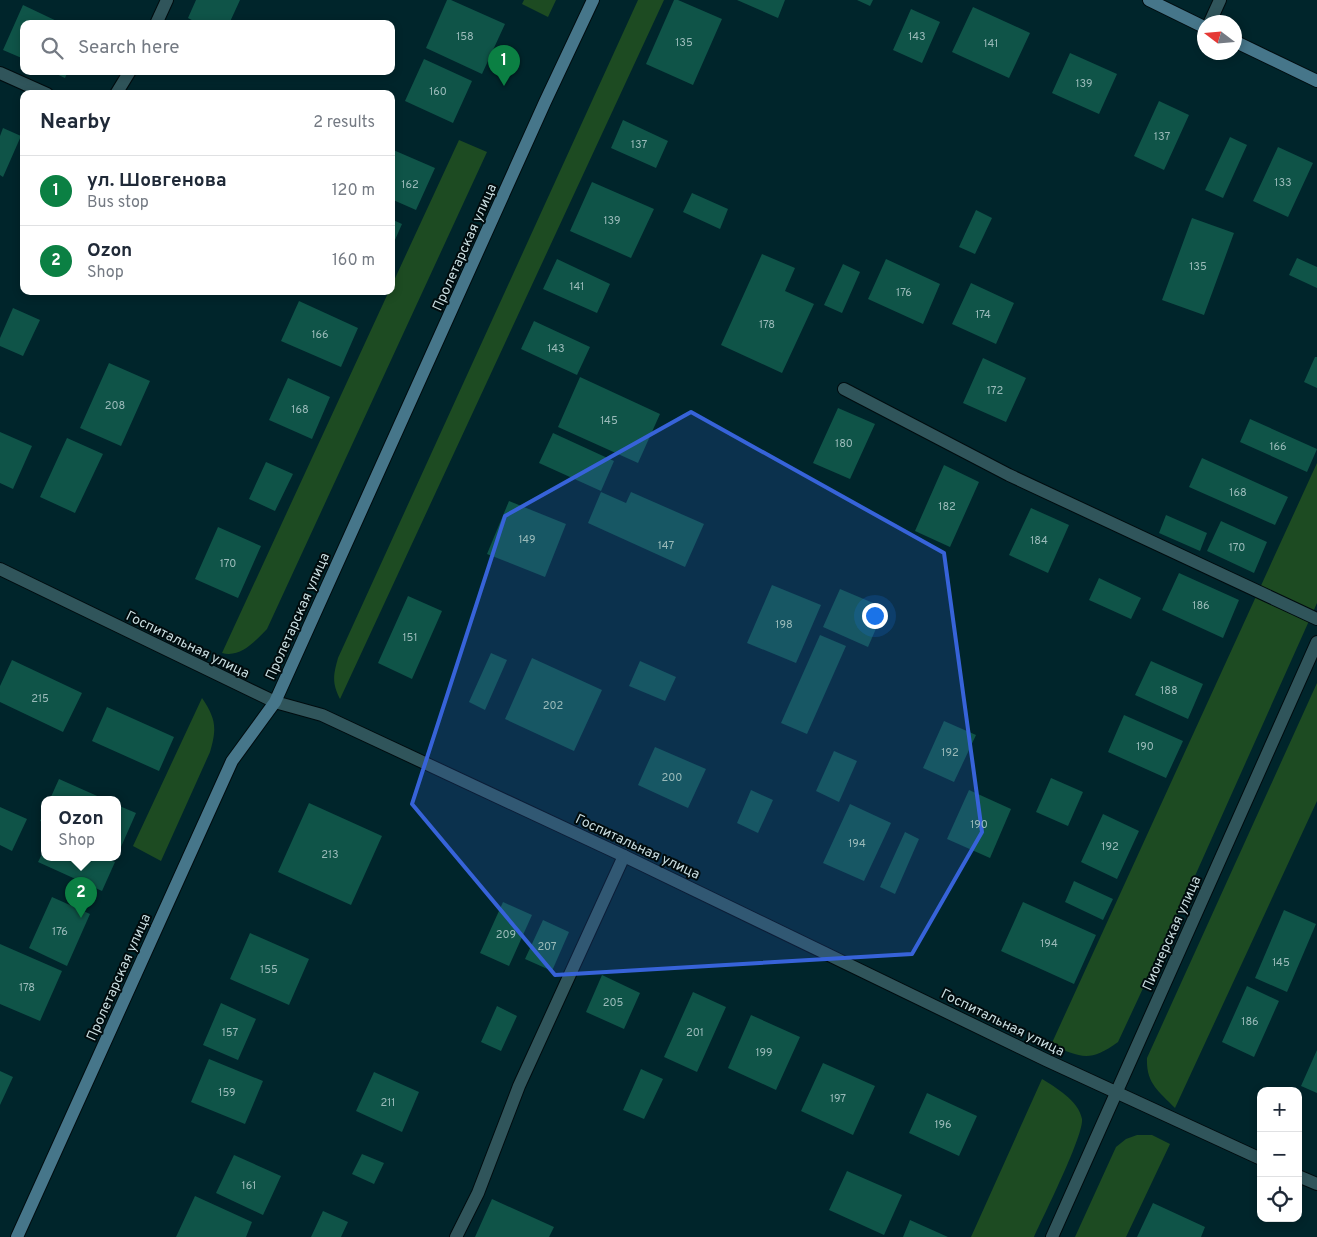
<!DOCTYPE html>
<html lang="en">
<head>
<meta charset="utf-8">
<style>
	:root { --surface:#fff; --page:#f6f6f7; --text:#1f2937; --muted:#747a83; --line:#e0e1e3; --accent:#0b8043 }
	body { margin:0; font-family:Overpass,sans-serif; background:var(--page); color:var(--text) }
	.controls { position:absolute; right:15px; bottom:15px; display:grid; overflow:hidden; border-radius:10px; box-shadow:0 2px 8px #0003 }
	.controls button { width:45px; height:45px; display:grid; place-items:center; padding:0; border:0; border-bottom:1px solid var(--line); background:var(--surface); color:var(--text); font:25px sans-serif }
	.compass { position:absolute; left:1197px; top:15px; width:45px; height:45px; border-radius:50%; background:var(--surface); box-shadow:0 2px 8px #0003; rotate:286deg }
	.you { position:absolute; left:874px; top:615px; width:18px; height:18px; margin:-12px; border:4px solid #fff; border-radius:50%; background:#1a73e8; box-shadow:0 0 0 8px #1a73e833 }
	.badge { display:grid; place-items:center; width:32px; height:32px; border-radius:50%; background:var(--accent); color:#fff; font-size:16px; font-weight:700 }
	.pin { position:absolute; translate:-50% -41px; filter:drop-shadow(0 1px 2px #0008) }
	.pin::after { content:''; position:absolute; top:26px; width:18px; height:15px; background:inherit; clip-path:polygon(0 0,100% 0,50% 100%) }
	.popup { position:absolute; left:41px; top:796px; width:80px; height:65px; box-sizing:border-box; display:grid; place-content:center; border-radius:10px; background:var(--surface); filter:drop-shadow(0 1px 4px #0005); font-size:16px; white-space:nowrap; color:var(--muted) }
	.popup b { font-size:19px; color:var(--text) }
	.popup::after { content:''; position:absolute; left:50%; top:100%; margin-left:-10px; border:10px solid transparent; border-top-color:var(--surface) }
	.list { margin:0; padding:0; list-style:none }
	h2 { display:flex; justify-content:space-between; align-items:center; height:65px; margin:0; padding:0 20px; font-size:21px }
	h2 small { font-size:16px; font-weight:400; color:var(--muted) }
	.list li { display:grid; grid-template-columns:32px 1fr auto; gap:15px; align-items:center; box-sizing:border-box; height:70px; padding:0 20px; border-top:1px solid var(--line) }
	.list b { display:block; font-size:19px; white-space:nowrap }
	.list p { margin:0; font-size:16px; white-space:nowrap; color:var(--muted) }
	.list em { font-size:16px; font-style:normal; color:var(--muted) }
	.icon { flex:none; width:28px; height:28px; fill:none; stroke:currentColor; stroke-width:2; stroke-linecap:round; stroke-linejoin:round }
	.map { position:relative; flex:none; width:1317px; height:1237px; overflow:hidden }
	.search { position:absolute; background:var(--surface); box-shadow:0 2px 8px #0003; left:20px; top:20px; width:375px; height:55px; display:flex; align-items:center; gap:12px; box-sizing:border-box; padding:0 18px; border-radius:10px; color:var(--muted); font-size:19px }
	.panel { position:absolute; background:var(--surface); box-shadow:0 2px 8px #0003; left:20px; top:90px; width:375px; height:205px; border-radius:10px }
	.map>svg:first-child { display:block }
	.green { fill:#1d4b22 }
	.building { fill:#0f5448 }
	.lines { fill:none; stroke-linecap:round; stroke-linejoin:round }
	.service-casing { stroke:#000c0f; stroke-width:14 }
	.minor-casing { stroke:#000c0f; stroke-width:14 }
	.secondary-casing { stroke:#000c0f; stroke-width:14 }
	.service { stroke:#30555b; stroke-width:12 }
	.minor { stroke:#30555b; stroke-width:12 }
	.secondary { stroke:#46768a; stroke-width:12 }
	.marked { fill:#3763d9; fill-opacity:0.2; stroke:#3763d9; stroke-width:4; stroke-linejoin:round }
	.labels { text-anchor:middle; stroke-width:4; stroke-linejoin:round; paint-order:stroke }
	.number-label { font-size:11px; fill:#9abab9 }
	.street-label { font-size:14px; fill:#c8dcdf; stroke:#010c0e }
</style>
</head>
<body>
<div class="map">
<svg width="1317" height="1237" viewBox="0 0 1317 1237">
	<rect width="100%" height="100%" fill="#00252b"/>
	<path class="green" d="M524,0H556L548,17L522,4Z
		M638,0H664L340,699C332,683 333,676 338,658Z
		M459,140L487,152L267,629C255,641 241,658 222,653L389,291H391V287Z
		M1317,463V603L1186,896L1118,1042C1089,1063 1081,1057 1051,1045Z
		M1317,683V801L1175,1108C1158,1091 1146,1083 1147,1058Z
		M202,698C216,719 217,728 210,752L161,861L133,846Z
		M1042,1079C1055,1087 1079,1101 1082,1119C1084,1135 1043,1217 1034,1237H971Z
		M1137,1135H1152L1170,1144L1126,1237H1075L1116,1147L1126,1139Z"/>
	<path class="building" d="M196,0H240L229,24H199L188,18Z
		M447,0H451L505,24L482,74L426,48Z
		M674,0H678L722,19L693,85L646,64Z
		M737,0H785L778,18Z
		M857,0H873L870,6Z
		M23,5L63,24H24V59L3,50Z
		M973,7L1030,33L1009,78L952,52Z
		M911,9L940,22L922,63L893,50Z
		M1070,53L1117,74L1099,114L1052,93Z
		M424,59L472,81L453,123L405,101Z
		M50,71H68L65,78Z
		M1159,101L1189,115L1164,170L1134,156Z
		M623,120L668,141L656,168L611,148Z
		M3,128L21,136L3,177L0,175V136Z
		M1230,137L1247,145L1223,198L1205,190Z
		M1278,147L1313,163L1288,217L1253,201Z
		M391,149L435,168L416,210L391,199Z
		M592,182L654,209L631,258L570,231Z
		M692,193L728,209L720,229L683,212Z
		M976,210L992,218L975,254L959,247Z
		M1192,218L1234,233L1204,315L1162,300Z
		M391,219L402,224L391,249Z
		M762,254L795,268L785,291L814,304L782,373L721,345Z
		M1297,258L1317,267V288L1289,275Z
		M557,259L610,284L597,313L543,289Z
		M886,259L940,284L923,324L868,299Z
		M843,264L860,272L842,313L824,305Z
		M971,283L1014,303L996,344L952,324Z
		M299,301L358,328L341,367L281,341Z
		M13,308L40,320L23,356L0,346V338Z
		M534,321L590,347L577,375L521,349Z
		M1315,357H1317V388L1304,382Z
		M983,358L1026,378L1006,422L963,403Z
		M109,363L150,381L121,446L80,428Z
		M580,377L660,414L638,463L558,427Z
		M288,378L330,397L312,439L269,420Z
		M838,408L875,424L850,479L813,463Z
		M1250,419L1317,449L1307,472L1240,442Z
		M0,432L32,446L13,489L0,483Z
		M553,433L614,461L601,491L539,463Z
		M67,438L103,454L75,513L40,497Z
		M1202,458L1288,497L1275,525L1189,487Z
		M266,462L293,474L275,511L249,499Z
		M944,465L979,482L950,547L915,531Z
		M601,492L626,503L631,492L704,524L685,567L588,523Z
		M509,501L566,524L545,577L487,554Z
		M1031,508L1069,525L1048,573L1009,555Z
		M1166,515L1207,533L1200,551L1159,533Z
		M1221,521L1267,542L1254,573L1207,551Z
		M218,527L261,546L238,598L195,579Z
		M1179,573L1239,600L1223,638L1162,610Z
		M1099,578L1141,598L1131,619L1089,600Z
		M772,585L821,605L796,663L747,643Z
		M840,589L885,608L868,647L823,627Z
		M408,596L442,611L412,679L378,663Z
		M820,635L846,646L807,734L781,723Z
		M491,653L507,660L485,710L469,702Z
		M532,658L602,690L574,751L505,719Z
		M12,660L82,693L63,732L0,702V686Z
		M640,661L676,677L665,701L629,686Z
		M1151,661L1203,684L1188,719L1135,695Z
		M107,707L174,737L159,771L92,741Z
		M1124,715L1183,741L1166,778L1108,752Z
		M944,721L976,735L954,782L923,768Z
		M655,747L706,769L688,808L638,785Z
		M834,751L857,761L839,802L816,791Z
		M1051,778L1083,792L1068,826L1036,812Z
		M59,779L104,799H50Z
		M751,790L773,800L758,833L737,823Z
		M969,790L1011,809L990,858L947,839Z
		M309,803L382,836L351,905L278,872Z
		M850,804L891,823L864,881L823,863Z
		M117,805L136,813L117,856Z
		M0,807L27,819L12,851L0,845Z
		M45,811V823L40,821Z
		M1103,814L1139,831L1117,879L1081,862Z
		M905,832L919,839L895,894L880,887Z
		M45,848V857H103L115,862L102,891L38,862Z
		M1074,881L1113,899L1103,920L1065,902Z
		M52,897L90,914L67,966L29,948Z
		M503,902L532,915L509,966L480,953Z
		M1023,902L1096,935L1074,984L1001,951Z
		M1284,910L1316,924L1287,992L1255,978Z
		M543,920L569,932L552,971L525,959Z
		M250,933L309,959L289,1005L230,979Z
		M0,944L62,971L40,1021L0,1004Z
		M602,975L640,993L624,1029L586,1012Z
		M1247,986L1279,1001L1254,1057L1222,1042Z
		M693,992L726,1007L697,1072L664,1057Z
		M221,1003L256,1019L238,1060L203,1045Z
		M497,1006L517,1016L501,1051L481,1042Z
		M751,1015L800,1037L776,1090L728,1068Z
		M1317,1050V1093L1301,1086Z
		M209,1059L263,1081L245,1124L191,1102Z
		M823,1063L875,1086L853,1135L801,1111Z
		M641,1069L663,1079L644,1119L623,1110Z
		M0,1071L13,1077L0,1105Z
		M374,1072L419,1092L402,1132L356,1111Z
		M927,1093L977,1116L959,1156L909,1133Z
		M362,1154L384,1163L374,1184L352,1174Z
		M234,1155L281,1176L263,1215L216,1193Z
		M847,1171L902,1195L884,1235L829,1210Z
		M195,1196L252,1222L246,1237H176Z
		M492,1199L554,1227L549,1237H475Z
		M1153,1203L1205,1227L1201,1237H1137Z
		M323,1211L348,1222L341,1237H311Z
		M910,1220L948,1237H903Z"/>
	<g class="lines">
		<g class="service-casing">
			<path id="service" d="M1210,22L1220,0
				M156,24L167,0
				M0,73L47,94
				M116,94L130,71
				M844,389L1009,475L1317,619
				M456,1237L478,1193L519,1086L624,856"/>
		</g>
		<g class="minor-casing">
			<path id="minor" d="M0,569L275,702L322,715L624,856L1046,1060L1261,1159
				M1298,1176L1317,1184
				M1052,1237L1317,642"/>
		</g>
		<g class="secondary-casing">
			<path id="secondary" d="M1149,0L1204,27
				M1234,41L1317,81
				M17,1237L232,761L275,702L545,102L593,0"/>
		</g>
		<use href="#service" class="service"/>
		<use href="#minor" class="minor"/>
		<use href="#secondary" class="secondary"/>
	</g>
	<path class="marked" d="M691,412L944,553L982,832L912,954L555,975L412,804L505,516Z"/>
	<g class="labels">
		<g class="number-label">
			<text x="465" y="40">158</text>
			<text x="917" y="40">143</text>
			<text x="684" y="46">135</text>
			<text x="991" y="47">141</text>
			<text x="1084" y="87">139</text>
			<text x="438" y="95">160</text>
			<text x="1162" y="140">137</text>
			<text x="639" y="148">137</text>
			<text x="1283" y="186">133</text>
			<text x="410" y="188">162</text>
			<text x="612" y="224">139</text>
			<text x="1198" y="270">135</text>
			<text x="577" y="290">141</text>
			<text x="904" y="296">176</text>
			<text x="983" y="318">174</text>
			<text x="767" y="328">178</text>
			<text x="320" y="338">166</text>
			<text x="556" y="352">143</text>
			<text x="995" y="394">172</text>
			<text x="115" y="409">208</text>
			<text x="300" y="413">168</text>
			<text x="609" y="424">145</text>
			<text x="844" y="447">180</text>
			<text x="1278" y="450">166</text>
			<text x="1238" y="496">168</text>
			<text x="947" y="510">182</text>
			<text x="527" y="543">149</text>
			<text x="1039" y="544">184</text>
			<text x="666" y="549">147</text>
			<text x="1237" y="551">170</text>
			<text x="228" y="567">170</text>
			<text x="1201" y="609">186</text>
			<text x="784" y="628">198</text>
			<text x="410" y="641">151</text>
			<text x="1169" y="694">188</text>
			<text x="40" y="702">215</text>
			<text x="553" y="709">202</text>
			<text x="1145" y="750">190</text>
			<text x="950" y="756">192</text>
			<text x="672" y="781">200</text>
			<text x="979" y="828">190</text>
			<text x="857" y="847">194</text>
			<text x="1110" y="850">192</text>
			<text x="330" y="858">213</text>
			<text x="60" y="935">176</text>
			<text x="506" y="938">209</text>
			<text x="1049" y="947">194</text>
			<text x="547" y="950">207</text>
			<text x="1281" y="966">145</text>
			<text x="269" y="973">155</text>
			<text x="27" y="991">178</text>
			<text x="613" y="1006">205</text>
			<text x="1250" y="1025">186</text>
			<text x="230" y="1036">157</text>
			<text x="695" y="1036">201</text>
			<text x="764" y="1056">199</text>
			<text x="227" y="1096">159</text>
			<text x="838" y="1102">197</text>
			<text x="388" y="1106">211</text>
			<text x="943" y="1128">196</text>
			<text x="249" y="1189">161</text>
		</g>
		<g class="street-label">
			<text transform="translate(464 247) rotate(-66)" y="5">Пролетарская улица</text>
			<text transform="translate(297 616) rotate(-66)" y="5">Пролетарская улица</text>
			<text transform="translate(188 644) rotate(26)" y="5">Госпитальная улица</text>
			<text transform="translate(638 846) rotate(25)" y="5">Госпитальная улица</text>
			<text transform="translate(1171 933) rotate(-66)" y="5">Пионерская улица</text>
			<text transform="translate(118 977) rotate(-66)" y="5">Пролетарская улица</text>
			<text transform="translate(1003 1022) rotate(26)" y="5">Госпитальная улица</text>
		</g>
	</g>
</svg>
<div class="controls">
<button>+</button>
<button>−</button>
<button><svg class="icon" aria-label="locate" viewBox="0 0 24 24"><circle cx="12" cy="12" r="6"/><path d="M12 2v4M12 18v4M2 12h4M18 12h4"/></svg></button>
</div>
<svg class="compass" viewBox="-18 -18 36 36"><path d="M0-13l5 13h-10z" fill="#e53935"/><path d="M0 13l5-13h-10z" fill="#747a83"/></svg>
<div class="you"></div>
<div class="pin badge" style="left:504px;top:86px">1</div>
<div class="pin badge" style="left:81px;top:918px">2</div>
<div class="popup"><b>Ozon</b>Shop</div>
<div class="search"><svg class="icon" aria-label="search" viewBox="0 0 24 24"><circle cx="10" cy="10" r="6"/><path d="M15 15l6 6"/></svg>Search here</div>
<section class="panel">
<h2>Nearby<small>2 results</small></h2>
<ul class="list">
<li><span class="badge">1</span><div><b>ул. Шовгенова</b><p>Bus stop</p></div><em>120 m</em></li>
<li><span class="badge">2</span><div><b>Ozon</b><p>Shop</p></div><em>160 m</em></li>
</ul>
</section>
</div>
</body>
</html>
